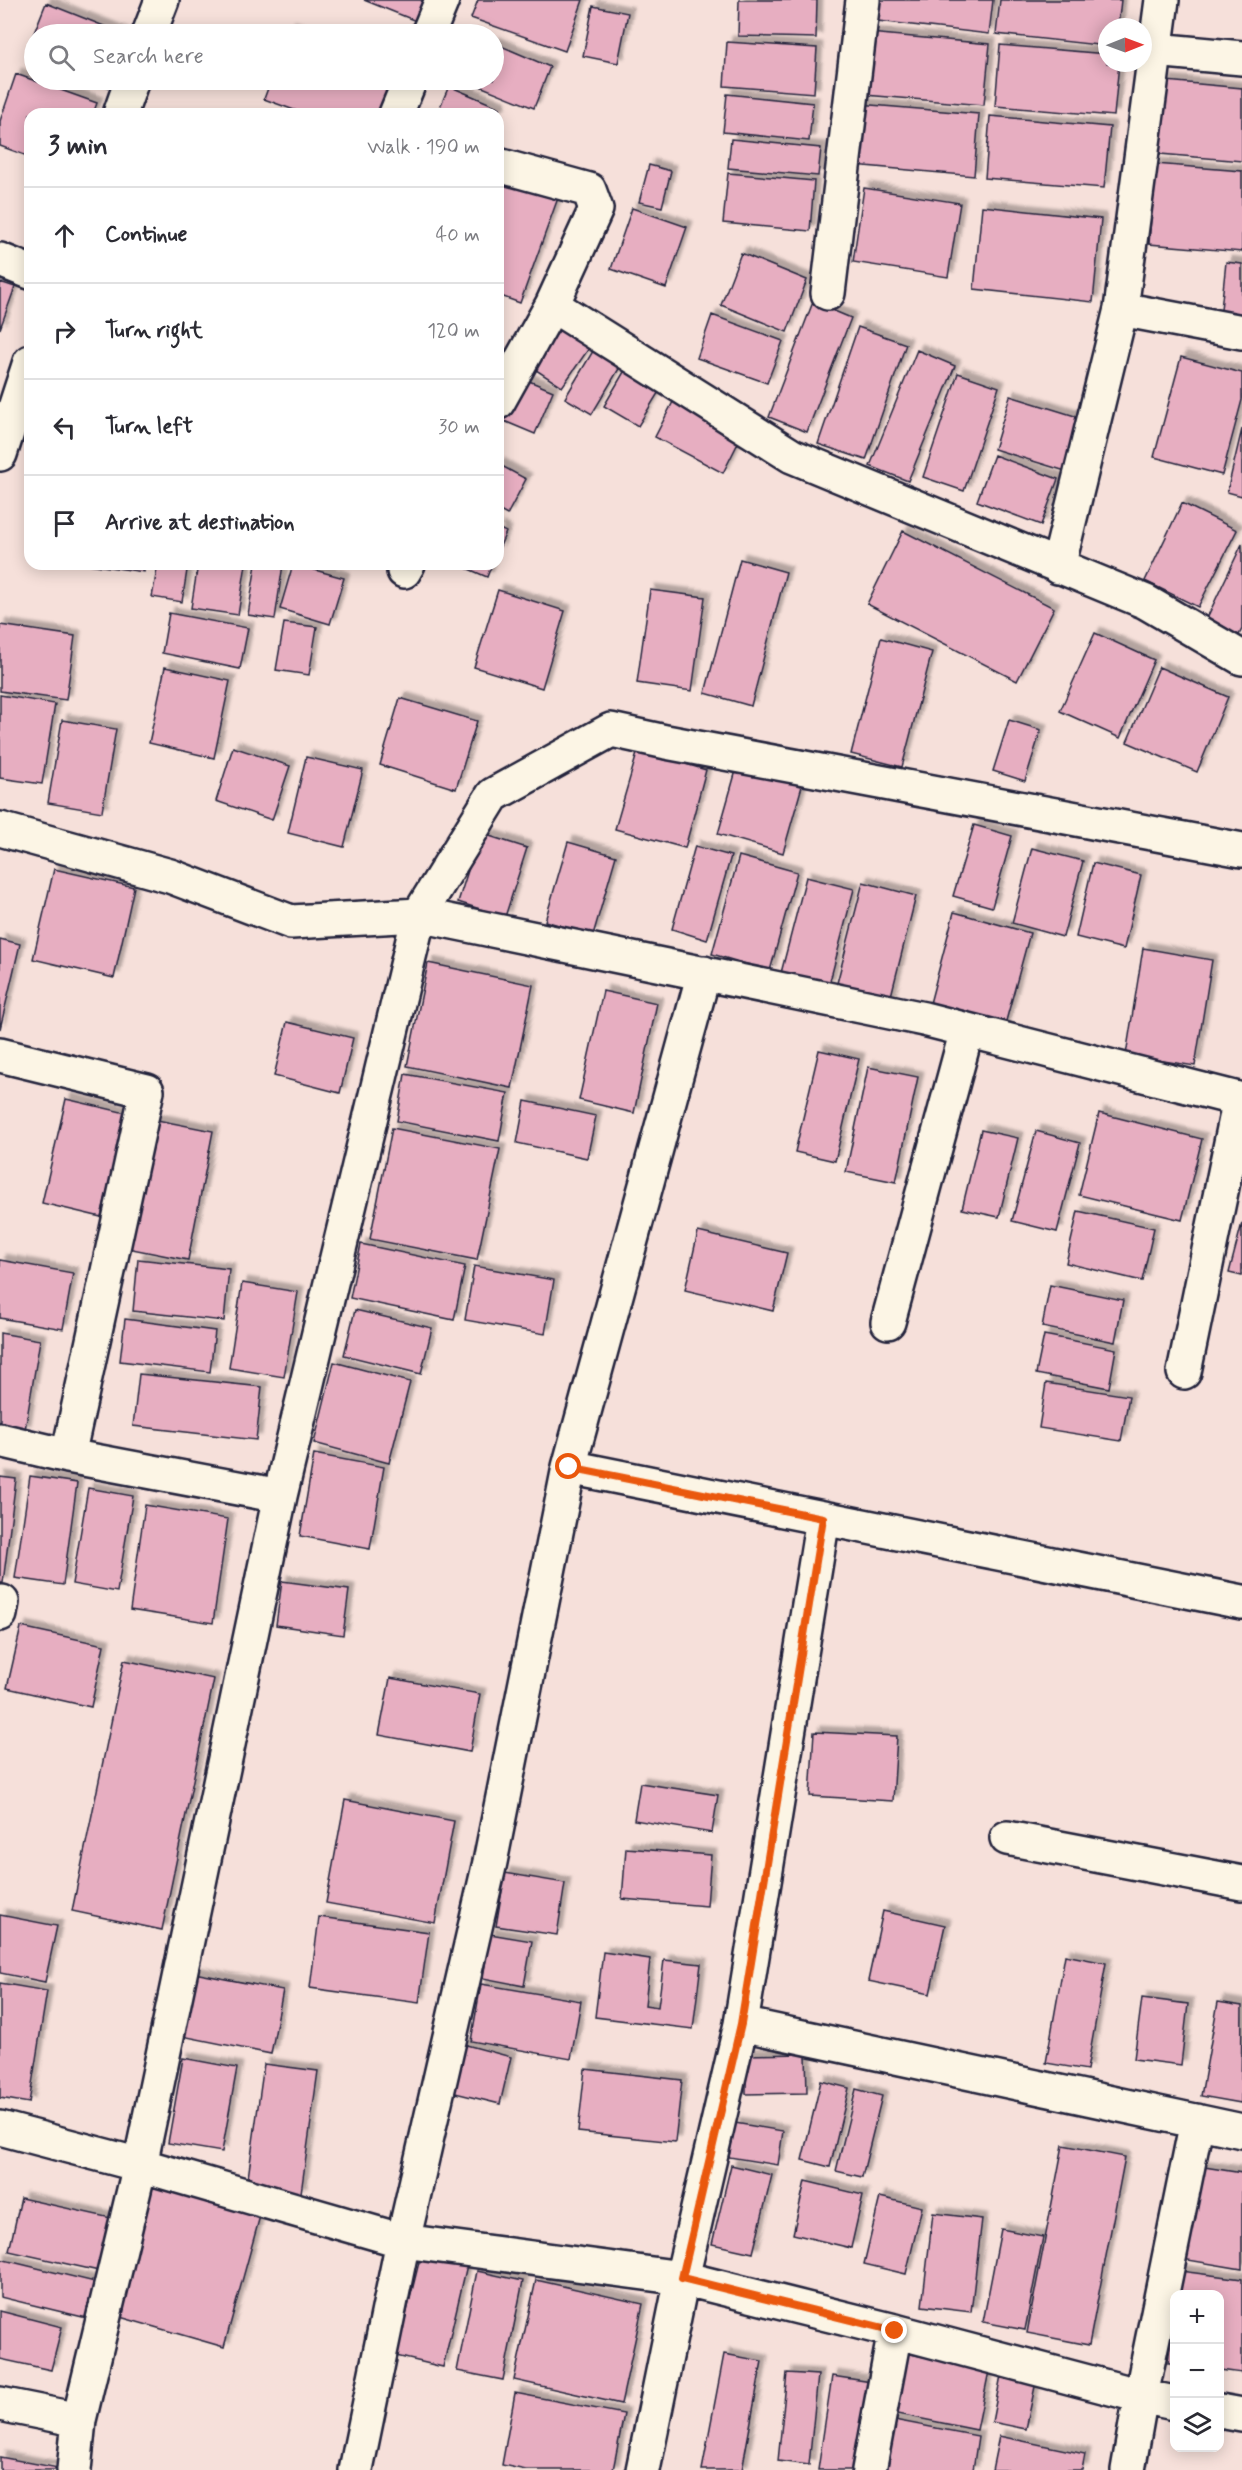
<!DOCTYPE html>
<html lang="en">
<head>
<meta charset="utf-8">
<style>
	:root { --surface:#fff; --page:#f7f7f7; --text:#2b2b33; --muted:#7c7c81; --line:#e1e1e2 }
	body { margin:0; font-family:Mynerve,sans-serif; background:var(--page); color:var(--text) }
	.controls { position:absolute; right:18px; bottom:18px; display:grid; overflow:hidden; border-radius:12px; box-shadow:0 3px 15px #0003 }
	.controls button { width:54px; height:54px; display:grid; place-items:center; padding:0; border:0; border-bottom:2px solid var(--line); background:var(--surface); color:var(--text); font:30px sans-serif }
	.compass { position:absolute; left:1098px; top:18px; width:54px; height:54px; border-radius:50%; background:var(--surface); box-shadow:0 3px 15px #0003; rotate:89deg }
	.stop { position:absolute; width:18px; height:18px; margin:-14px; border:4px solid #ea580c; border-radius:50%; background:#fff }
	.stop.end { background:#ea580c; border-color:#fff; box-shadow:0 2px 6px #0008 }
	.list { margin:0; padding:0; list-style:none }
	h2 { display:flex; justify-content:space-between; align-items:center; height:78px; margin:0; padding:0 24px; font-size:26px }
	h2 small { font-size:20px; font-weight:400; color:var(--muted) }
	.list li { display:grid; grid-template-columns:39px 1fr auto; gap:18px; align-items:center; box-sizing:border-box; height:96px; padding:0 24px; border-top:2px solid var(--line) }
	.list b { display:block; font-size:22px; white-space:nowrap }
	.list em { font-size:20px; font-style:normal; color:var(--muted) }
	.icon { flex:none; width:33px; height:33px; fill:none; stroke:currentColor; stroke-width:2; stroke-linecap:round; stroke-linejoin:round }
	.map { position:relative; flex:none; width:1242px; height:2470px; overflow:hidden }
	.search { position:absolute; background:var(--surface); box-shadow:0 3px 15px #0003; left:24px; top:24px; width:480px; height:66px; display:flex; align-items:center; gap:15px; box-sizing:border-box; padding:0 21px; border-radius:33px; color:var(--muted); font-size:22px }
	.panel { position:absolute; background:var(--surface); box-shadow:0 3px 15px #0003; left:24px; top:108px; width:480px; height:462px; border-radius:18px }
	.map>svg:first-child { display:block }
	.building { fill:#e7aec1; stroke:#22223b; stroke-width:1.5; filter:url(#shadow) }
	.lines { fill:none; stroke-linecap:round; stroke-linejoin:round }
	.street-casing { stroke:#22223b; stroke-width:38 }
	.street { stroke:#fcf5e5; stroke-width:33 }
	.route { stroke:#ea580c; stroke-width:8 }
</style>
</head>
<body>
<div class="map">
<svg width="1242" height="2470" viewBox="0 0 1242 2470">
	<defs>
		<filter id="shadow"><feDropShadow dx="5.5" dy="-5.5" stdDeviation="1.5" flood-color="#0004"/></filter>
	</defs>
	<rect width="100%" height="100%" fill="#f6e0da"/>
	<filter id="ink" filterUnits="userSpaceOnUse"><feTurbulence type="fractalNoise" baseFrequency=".0167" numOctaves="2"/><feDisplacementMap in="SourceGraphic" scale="12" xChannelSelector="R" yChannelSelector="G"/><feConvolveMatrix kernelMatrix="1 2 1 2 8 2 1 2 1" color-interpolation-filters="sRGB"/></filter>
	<g filter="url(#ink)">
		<path class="building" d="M364,0H424L416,21Z
			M478,0H583L565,51L471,18Z
			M739,0H817L816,38L738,36Z
			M880,0H993L989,34L878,21Z
			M1000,0H1121L1118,27H1107V46L996,34Z
			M46,3L124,34H34V57L26,53Z
			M593,6L628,13L618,63L583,56Z
			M290,27L309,34H287Z
			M869,33L990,44L984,105L865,95Z
			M727,42L817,48L814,93L724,86Z
			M494,43L550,67L534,108L465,80H494Z
			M1000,45L1107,54V63H1119L1114,116L995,106Z
			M16,74L97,103L93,114H30V157L0,146V121Z
			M90,80H114L111,88Z
			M271,80H393L381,114H305L264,99Z
			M1166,81L1242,88V161L1160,154Z
			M449,86L500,108L498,114H437Z
			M727,94L813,103L809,141L723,132Z
			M859,104L979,114L974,176L854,165Z
			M990,116L1110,127L1104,188L985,178Z
			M731,139L821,148L818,176L728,168Z
			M1155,164L1242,171V252L1149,244Z
			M649,165L671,171L662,207L639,202Z
			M728,173L814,181L810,231L723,223Z
			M498,177L558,198L520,303L498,295Z
			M864,188L960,203L948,277L853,262Z
			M982,206L1101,219L1093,302L974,289Z
			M632,208L687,227L666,288L611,269Z
			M741,253L807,280L787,332L721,305Z
			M1226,262L1242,264V321L1220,319Z
			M0,282L15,287L0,329Z
			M813,302L851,318L807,432L769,417Z
			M712,315L783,341L767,383L697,358Z
			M563,325L592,344L562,387L533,368Z
			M858,327L906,344L866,460L818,444Z
			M596,346L623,362L592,414L565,398Z
			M917,350L955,366L908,481L870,466Z
			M1181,357L1242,373V400L1222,475L1154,457Z
			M628,365L663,385L638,426L604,406Z
			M958,373L999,387L964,491L923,477Z
			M522,378L553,391L535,434L504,421Z
			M1010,396L1088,420L1072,473L994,449Z
			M675,398L743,433L723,473L655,437Z
			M1242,429V496L1227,492Z
			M994,455L1058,479L1041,525L977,501Z
			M498,464L526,479L507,515L498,510Z
			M1182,503L1237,530L1198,607L1145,581Z
			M498,528L506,532L498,551Z
			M903,531L1054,608L1017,681L867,604Z
			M1242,544V629L1239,635L1206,620Z
			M740,559L786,572L751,706L705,693Z
			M88,564H145L144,572Z
			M158,564H188L182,602L152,597Z
			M198,564H246L238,615L191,608Z
			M256,564H283L275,619L248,615Z
			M293,564L344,578L330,624L280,609Z
			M457,564H492L487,577Z
			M498,590L565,611L542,688L474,667Z
			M650,590L705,597L692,691L637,683Z
			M169,613L248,628L240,669L162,653Z
			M284,623L317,627L309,675L276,670Z
			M0,625L75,636L66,700L0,691Z
			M1095,633L1154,660L1120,738L1060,711Z
			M881,638L932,652L902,767L851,754Z
			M165,667L230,681L214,758L149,743Z
			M1159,667L1228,697L1197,772L1127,742Z
			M0,695L55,704L42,784L0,778Z
			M400,698L477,721L456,789L380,765Z
			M62,720L116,729L102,812L48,803Z
			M1009,720L1041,730L1025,781L993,771Z
			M233,747L290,766L272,820L216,801Z
			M638,750L706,770L685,848L615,829Z
			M306,757L363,770L344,847L288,833Z
			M737,767L802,786L783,853L718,834Z
			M974,825L1012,836L992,907L953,896Z
			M480,833L527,848L505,917L458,902Z
			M568,842L616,856L593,935L545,921Z
			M695,846L731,856L707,940L672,929Z
			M1032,848L1083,861L1063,937L1012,923Z
			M739,856L797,872L770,971L712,954Z
			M1093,863L1141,875L1124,949L1076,937Z
			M54,869L134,887L114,978L33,959Z
			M806,877L854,889L829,985L781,973Z
			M863,882L916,896L890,1000L836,987Z
			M954,912L1030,933L1003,1032L928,1011Z
			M0,939L20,944L0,1029Z
			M1143,948L1212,960L1195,1066L1126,1055Z
			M428,963L533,985L512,1088L407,1066Z
			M603,991L657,1003L634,1113L579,1100Z
			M287,1022L353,1038L340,1093L274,1076Z
			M819,1050L859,1059L835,1161L795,1152Z
			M868,1067L918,1077L896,1182L846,1172Z
			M405,1074L508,1093L499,1141L397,1121Z
			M66,1099L126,1113L101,1217L42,1203Z
			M525,1101L596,1116L587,1158L517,1143Z
			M1099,1113L1202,1139L1182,1220L1079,1195Z
			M152,1119L213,1131L188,1260L127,1248Z
			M392,1128L500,1149L477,1260L370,1239Z
			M981,1130L1018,1138L999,1217L962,1209Z
			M1036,1131L1080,1143L1057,1232L1012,1221Z
			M1078,1211L1154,1228L1142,1281L1066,1263Z
			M1242,1223V1276L1229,1273Z
			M698,1232L787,1253L773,1311L685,1290Z
			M361,1244L465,1266L454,1320L350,1298Z
			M138,1259L229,1269L224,1321L133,1311Z
			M0,1260L73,1273L63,1329L0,1318Z
			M474,1266L554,1280L545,1334L465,1320Z
			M242,1283L298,1292L284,1377L229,1368Z
			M1050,1285L1123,1300L1115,1342L1042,1327Z
			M355,1310L432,1328L421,1374L344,1355Z
			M125,1319L215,1331L210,1372L120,1361Z
			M0,1333L40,1340L25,1430L0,1426Z
			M1044,1335L1116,1349L1109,1388L1036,1374Z
			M334,1362L410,1382L389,1463L314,1443Z
			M139,1374L262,1387L256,1440L133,1426Z
			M1046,1383L1129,1396L1121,1441L1039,1428Z
			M314,1454L384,1467L370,1549L300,1536Z
			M30,1476L77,1483L63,1585L15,1578Z
			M0,1477L16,1479L3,1583H0Z
			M88,1488L133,1496L117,1592L72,1584Z
			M145,1505L228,1519L213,1623L130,1610Z
			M282,1581L349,1590L343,1635L276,1625Z
			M21,1627L104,1645L91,1707L7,1688Z
			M124,1660L214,1679L162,1930L72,1911Z
			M390,1678L480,1694L470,1752L379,1735Z
			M814,1732L897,1736L893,1801L810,1796Z
			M640,1783L718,1795L712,1833L634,1820Z
			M345,1800L454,1821L435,1923L326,1903Z
			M626,1848L711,1855L707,1906L622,1899Z
			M505,1873L565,1883L557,1935L496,1926Z
			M883,1911L945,1925L930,1994L868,1981Z
			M0,1915L57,1926L45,1982L0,1973Z
			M319,1917L429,1932L419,2003L310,1988Z
			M490,1934L532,1941L524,1986L483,1978Z
			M603,1952L650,1959L645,2005L658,2007L664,1960L701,1964L693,2029L595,2017Z
			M1065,1955L1106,1963L1087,2070L1046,2063Z
			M194,1973L283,1990L271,2054L182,2036Z
			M0,1983L47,1991L29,2103L0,2098Z
			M481,1984L581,2001L571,2059L471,2041Z
			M1142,1998L1188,2004L1181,2065L1134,2059Z
			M1218,2002L1242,2006L1241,2103L1201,2096Z
			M459,2043L511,2057L500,2104L447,2091Z
			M806,2054L807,2093L746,2094V2055Z
			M183,2058L237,2068L222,2152L168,2143Z
			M264,2064L318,2071L301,2193L247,2185Z
			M585,2069L682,2080L675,2142L578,2132Z
			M821,2081L849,2088L830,2167L802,2160Z
			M856,2089L882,2096L862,2177L836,2171Z
			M735,2123L783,2131L778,2165L729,2157Z
			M1063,2145L1125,2157L1089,2345L1027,2333Z
			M731,2165L772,2175L753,2253L712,2244Z
			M1198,2166L1242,2173V2269L1182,2259Z
			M805,2181L863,2195L851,2248L793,2234Z
			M149,2185L260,2216L224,2347L113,2315Z
			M880,2197L922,2207L906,2274L864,2264Z
			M21,2198L120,2220L108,2273L9,2251Z
			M933,2213L982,2219L971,2312L922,2306Z
			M1001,2229L1043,2237L1025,2330L983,2322Z
			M421,2254L467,2265L443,2367L396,2356Z
			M0,2259L95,2282L87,2318L0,2297Z
			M477,2271L523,2281L503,2380L457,2371Z
			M1180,2271L1242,2279V2373L1220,2370V2294H1177Z
			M536,2280L643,2304L621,2404L514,2380Z
			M0,2311L62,2327L51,2370L0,2359Z
			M1174,2313V2363H1168Z
			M906,2353L989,2371L977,2430L893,2413Z
			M724,2354L762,2361L742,2470H702Z
			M1002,2370L1037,2377L1026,2429L992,2422Z
			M787,2373L818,2375L809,2465L778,2461Z
			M832,2376L878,2383L864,2470H818Z
			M515,2393L624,2414L613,2470H526L502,2465Z
			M889,2419L978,2436L973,2470H880Z
			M999,2436L1085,2454L1082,2470H992Z
			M0,2457L64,2469V2470H0Z"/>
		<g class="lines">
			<g class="street-casing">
				<path id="street" d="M1162,0L1121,309L1242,332
					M149,34L162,0
					M428,34L442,0
					M1155,50L1242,58
					M120,114L132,80
					M396,114L410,80
					M498,165L589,190L596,209L552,305L498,402
					M0,260L30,272
					M828,293L863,0
					M552,305L792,456L1146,602L1242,658
					M0,454L30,362
					M1058,567L1121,309
					M404,571L408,564
					M0,829L170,876L291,922L419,915L924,1019L1242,1100
					M0,1055L147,1091L68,1456
					M888,1322L967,1030
					M1184,1372L1240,1099
					M0,1440L68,1456L280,1496
					M569,1467L1242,1602
					M0,1614L2,1602
					M1007,1838L1242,1883
					M741,2024L823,1518
					M0,2128L140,2165L79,2420
					M1174,2403L1141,2396L1197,2121
					M0,2404L79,2420L74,2470
					M1220,2411L1242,2415
					M356,2470L403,2241L490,1862L569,1467L704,973
					M643,2470L682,2278L741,2024L1242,2131
					M869,2470L895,2331
					M1128,2470L1141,2396L895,2331L682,2278L403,2241L140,2165L280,1496L419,915L493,795L611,730L666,742L1242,850"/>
			</g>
			<use href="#street" class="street"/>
		</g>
	</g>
	<g class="lines" filter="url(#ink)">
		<path class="route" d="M569,1467L823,1518L741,2024L682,2278L895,2331"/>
	</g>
</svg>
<div class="controls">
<button>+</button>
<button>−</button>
<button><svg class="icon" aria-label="layers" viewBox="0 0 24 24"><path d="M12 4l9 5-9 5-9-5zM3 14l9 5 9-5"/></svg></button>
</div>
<svg class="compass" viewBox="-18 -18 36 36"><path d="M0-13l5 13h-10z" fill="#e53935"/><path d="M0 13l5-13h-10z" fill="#7c7c81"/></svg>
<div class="stop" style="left:569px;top:1467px"></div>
<div class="stop end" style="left:895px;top:2331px"></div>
<div class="search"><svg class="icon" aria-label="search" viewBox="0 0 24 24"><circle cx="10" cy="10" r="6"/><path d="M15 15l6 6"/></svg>Search here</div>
<section class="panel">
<h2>3 min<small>Walk · 190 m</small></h2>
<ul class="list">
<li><svg class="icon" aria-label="ahead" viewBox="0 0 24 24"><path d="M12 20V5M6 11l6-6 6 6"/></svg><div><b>Continue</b></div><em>40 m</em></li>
<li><svg class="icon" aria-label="right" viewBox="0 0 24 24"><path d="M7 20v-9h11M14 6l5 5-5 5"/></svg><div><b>Turn right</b></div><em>120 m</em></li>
<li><svg class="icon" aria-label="left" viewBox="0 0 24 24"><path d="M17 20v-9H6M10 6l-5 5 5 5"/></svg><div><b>Turn left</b></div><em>30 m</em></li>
<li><svg class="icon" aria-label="arrive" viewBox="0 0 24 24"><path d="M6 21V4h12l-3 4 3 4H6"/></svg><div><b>Arrive at destination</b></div></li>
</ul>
</section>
</div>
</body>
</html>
